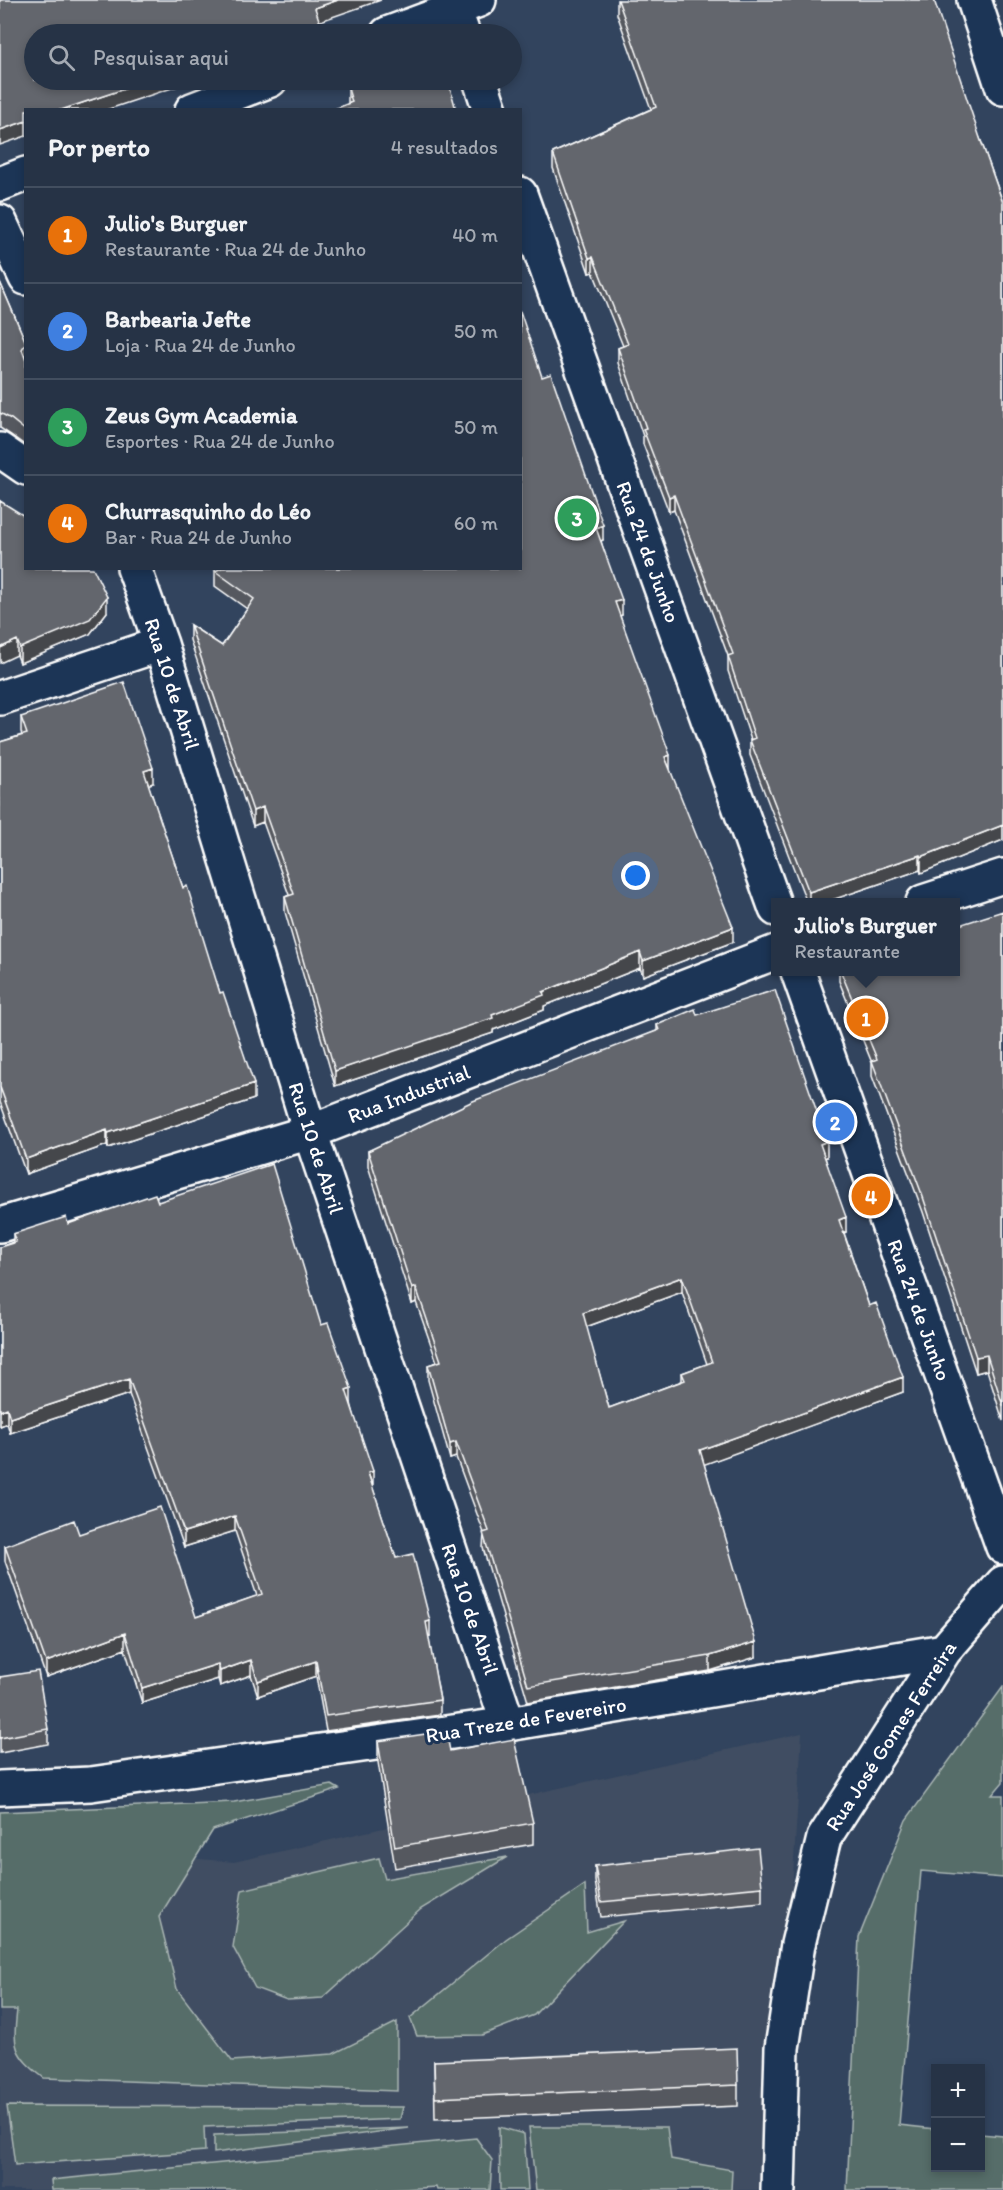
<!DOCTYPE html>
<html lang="pt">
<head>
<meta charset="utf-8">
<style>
	:root { --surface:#263346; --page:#323f51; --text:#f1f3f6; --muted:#a4aab3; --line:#424e5f; --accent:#ff9aa2 }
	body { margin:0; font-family:Itim,sans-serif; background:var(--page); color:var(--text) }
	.controls { position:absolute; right:18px; bottom:18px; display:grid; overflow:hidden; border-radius:0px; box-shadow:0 3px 9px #0003 }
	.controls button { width:54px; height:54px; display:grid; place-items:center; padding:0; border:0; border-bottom:2px solid var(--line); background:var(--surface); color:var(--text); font:30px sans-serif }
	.you { position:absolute; left:636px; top:876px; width:21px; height:21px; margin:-15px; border:4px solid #fff; border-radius:50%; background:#1a73e8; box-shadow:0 0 0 9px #1a73e833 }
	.badge { display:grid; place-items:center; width:39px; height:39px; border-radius:50%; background:var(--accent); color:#fff; font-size:20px; font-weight:700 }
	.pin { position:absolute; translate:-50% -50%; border:3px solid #fff; box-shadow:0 2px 6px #0006 }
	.popup { position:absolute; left:771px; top:898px; width:189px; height:78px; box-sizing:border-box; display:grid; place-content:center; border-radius:0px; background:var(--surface); filter:drop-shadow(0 2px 4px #0005); font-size:20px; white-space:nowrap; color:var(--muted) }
	.popup b { font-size:22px; color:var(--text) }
	.popup::after { content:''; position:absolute; left:50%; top:100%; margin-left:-12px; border:12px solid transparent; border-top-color:var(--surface) }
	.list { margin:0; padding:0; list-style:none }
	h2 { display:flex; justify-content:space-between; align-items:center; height:78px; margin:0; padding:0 24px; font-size:26px }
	h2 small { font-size:20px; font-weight:400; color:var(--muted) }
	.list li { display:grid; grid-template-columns:39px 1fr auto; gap:18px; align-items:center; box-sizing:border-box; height:96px; padding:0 24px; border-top:2px solid var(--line) }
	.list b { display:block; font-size:22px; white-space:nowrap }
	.list p { margin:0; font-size:20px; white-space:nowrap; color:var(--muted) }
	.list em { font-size:20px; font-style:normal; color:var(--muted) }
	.icon { flex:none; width:33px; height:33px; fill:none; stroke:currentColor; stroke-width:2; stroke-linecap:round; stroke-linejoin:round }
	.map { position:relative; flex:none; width:1003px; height:2190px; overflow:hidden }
	.search { position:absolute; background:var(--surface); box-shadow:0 3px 9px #0003; left:24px; top:24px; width:498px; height:66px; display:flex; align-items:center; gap:15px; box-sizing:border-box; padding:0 21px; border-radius:33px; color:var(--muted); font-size:22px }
	.panel { position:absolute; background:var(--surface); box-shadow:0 3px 9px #0003; left:24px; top:108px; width:498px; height:462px; border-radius:0px }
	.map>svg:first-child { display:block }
	.built { fill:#414e62 }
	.green { fill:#566d69; stroke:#aab6b4; stroke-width:1.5 }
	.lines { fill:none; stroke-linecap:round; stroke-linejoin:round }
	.minor-casing { stroke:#fff; stroke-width:38 }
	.minor { stroke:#1d3557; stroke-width:33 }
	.wall { fill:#55585e; stroke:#fff; stroke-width:1.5; fill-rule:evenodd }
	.shaded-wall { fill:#45474c; stroke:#fff; stroke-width:1.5 }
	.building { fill:#63666d; stroke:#fff; stroke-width:1.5; fill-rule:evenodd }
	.labels { text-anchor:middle; stroke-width:6; stroke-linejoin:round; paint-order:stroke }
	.street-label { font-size:21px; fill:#fff; stroke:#1d3557 }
</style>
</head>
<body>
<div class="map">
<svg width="1003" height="2190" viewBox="0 0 1003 2190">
	<rect width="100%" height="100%" fill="#32445e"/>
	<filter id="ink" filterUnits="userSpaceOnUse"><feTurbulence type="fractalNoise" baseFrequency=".0167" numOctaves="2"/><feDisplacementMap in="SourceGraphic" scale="12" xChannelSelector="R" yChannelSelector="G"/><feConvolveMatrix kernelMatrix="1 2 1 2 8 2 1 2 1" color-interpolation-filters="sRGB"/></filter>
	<g filter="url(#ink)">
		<path class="built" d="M802,1733L773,2190H0V1842L234,1862Z"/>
		<path class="green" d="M1003,1687V1782L992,1795H1003V1878L921,1871L899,2125L935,2129L936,2168H980L981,2134L1003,2136V2190H847L859,1937L906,1820Z
			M332,1785L339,1789L213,1830L159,1917L177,1989L232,2061L333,2054L397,2022V2091L44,2078C13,2054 13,2047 17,2010H0V1812L234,1802Z
			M507,1857L421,1909L323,1998L287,2000L255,1988L233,1947L242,1890L379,1858L385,1879Z
			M585,1885L587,1932L624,1921L534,2015L482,2035L417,2036L410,2018L506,1939Z
			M7,2106L403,2107L400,2119L204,2127L205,2151L15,2165Z
			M499,2127L524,2134L528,2190H500Z
			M529,2127H667L671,2159L732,2170L731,2190H536Z
			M409,2128L214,2153V2135Z
			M476,2138L492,2160L490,2190H437L436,2187L385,2190H52L51,2180Z"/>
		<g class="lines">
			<g class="minor-casing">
				<path id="minor" d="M451,0L463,34
					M974,0L1003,88
					M387,34L479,0
					M480,80L490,110
					M192,110L270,80
					M0,184L26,174
					M520,194L776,909
					M0,222L26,278
					M0,450L26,468
					M134,568L161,644L310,1132L508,1724
					M0,698L161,644
					M923,902L1003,876
					M798,972L1003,1547
					M0,1225L310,1132L776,952
					M0,1788L91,1784L508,1724L944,1651
					M778,2190L782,2048L798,1944L824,1838L944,1651L1003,1583"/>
			</g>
			<use href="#minor" class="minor"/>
		</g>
		<path class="wall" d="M617,0L980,138L1003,203V840L921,873L920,870L823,903H807L750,755V740H751L728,671V656L674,510L669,512L643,444V436L618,363V348L623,346L593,272L589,273L553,168V153L651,109L617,14Z
			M348,88L456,110L348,103Z
			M0,282L26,343V446L11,435L0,428Z
			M542,377L603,540L601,541L622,615L620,616L670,770L733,942L643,976L640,968L544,1006V1010L493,1030V1033L335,1086L285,912V897L289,895L263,822L253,826L190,640V625L222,646L247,609L215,586V571L520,568Z
			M0,501L107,612L90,634L20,663L17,655Z
			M21,717L153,783L148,784L183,888L220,993L254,1099L108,1148L107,1145L26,1174L0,1102V742L22,735L21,732Z
			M1003,911V1421L987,1370L976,1373L923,1212L872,1076V1063L839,981V972H956Z
			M697,1015L827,1157H825L846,1232L844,1233L869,1306L903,1392L704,1464L756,1657L710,1671L528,1702L483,1548L484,1533L456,1457L450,1459L428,1380V1365L437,1362L416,1302L412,1304L368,1166V1151L657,1031V1025ZM682,1292L707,1364L682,1373V1381L609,1408L586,1327Z
			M158,1202L321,1325L351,1403L372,1486L396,1558L430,1636H428L440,1700V1715L326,1731L316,1676L258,1696L251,1675L220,1686L218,1679L142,1703L125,1649L46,1677L5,1561V1546L79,1534L196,1617L257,1596L235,1531L184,1547L129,1394L10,1433L7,1423L0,1426V1247L13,1242V1234L68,1224Z
			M0,1677L48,1729V1744L0,1753Z
			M378,1741L450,1751L533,1823V1844L395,1868L378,1762Z
			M595,1866L762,1887V1902L601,1917L595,1881Z
			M434,2061L738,2085V2106L435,2119Z"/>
		<path class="shaded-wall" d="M338,0H381L315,23V8Z
			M320,23V34H286Z
			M151,80H196L106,110H61Z
			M26,121V136L0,145V130Z
			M593,257V272L589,273V258Z
			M26,343V358L22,364V349Z
			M674,495V510L669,512V497Z
			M603,525V540L596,543V528Z
			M107,597V612L90,634L20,663V648Z
			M622,600V615L615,618V602Z
			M17,640V655L0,663V648Z
			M670,755V770L665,757Z
			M153,768V783L144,786V771Z
			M263,807V822L253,826V811Z
			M1003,825V840L921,873V857Z
			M920,855V870L823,903H809V892Z
			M733,927V942L643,976V961Z
			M640,952V968L544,1006V1010L493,1030V1033L335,1086V1071L492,1015L543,992Z
			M254,1084V1099L108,1148V1133Z
			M107,1130V1145L26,1174V1159Z
			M827,1141V1157L820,1159V1144Z
			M846,1217V1232L839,1235V1220Z
			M682,1277V1292L583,1328V1313Z
			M416,1287V1302L412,1304V1289Z
			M987,1355V1370L976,1373V1357Z
			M903,1377V1392L700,1466V1450Z
			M129,1379V1394L10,1433V1418Z
			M351,1388V1403L346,1405V1390Z
			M7,1408V1423L0,1426V1411Z
			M456,1442V1457L450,1459V1444Z
			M373,1471V1486L368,1473Z
			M235,1516V1531L184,1547V1532Z
			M430,1621V1636L426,1637V1622Z
			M125,1633V1649L46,1677V1662Z
			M756,1642V1657L710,1671V1656Z
			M251,1660V1675L220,1686V1671Z
			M316,1661V1676L258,1696V1681Z
			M218,1664V1679L142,1703V1688Z"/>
		<path class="building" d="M0,0H338L315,8L320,23L286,34H34V80H151L61,110H26V121L0,130Z
			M618,0H934L980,138L1003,203V825L921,857L920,855L809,892L750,740L755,738L728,656L733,654L674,495L669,497L643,429L646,428L618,348L628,344L593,257L589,258L553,153L656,107Z
			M380,80H448L456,110H332L352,102L348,88Z
			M0,282L26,343L22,349L26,361V431L11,419L0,413Z
			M520,311L542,377L551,374L603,525L596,528L622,600L615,602L670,755L665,757L733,927L643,961L640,952L543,992L544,995L492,1015L493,1018L335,1071L285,897L294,894L263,807L253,811L190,625L222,646L254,599L215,571L222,568H520Z
			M0,501L26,517V568H93L107,597L90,619L20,648L17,640L0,648Z
			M124,682L153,768L144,771L183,888L187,886L220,993L223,992L254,1084L108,1133L107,1130L26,1159L0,1087V742L27,734L21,717Z
			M1003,911V1406L987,1355L976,1357L923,1197L872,1061L877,1059L841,972H956V926Z
			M775,990L827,1141L820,1144L846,1217L839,1220L869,1306L876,1303L903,1377L700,1450L756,1642L710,1656L528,1686L483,1533L489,1531L456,1442L450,1444L428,1365L441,1361L416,1287L412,1289L368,1151L473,1101L659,1030L657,1025L695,1009L697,1015ZM682,1277L712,1362L682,1373L685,1380L609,1408L583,1313Z
			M272,1164L321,1325L328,1323L351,1388L346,1390L373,1471L368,1473L396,1558L413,1554L430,1621L426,1622L440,1700L326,1716L316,1661L258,1681L251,1660L220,1671L218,1664L142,1688L125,1633L46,1662L5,1546L74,1520L79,1534L160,1507L196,1617L262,1594L235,1516L184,1532L129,1379L10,1418L7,1408L0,1411V1247L16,1242L13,1234L66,1217L68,1224L155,1194L158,1202Z
			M38,1671L48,1729L0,1738V1677Z
			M446,1731L450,1751L514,1739L533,1823L395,1847L378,1741Z
			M758,1848L762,1887L601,1902L595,1866Z
			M737,2048L738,2085L435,2098L434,2061Z"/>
	</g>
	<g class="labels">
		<g class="street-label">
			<text transform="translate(648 552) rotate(70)" y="7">Rua 24 de Junho</text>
			<text transform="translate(172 684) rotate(72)" y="7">Rua 10 de Abril</text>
			<text transform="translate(409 1094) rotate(-21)" y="7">Rua Industrial</text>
			<text transform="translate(316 1148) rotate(72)" y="7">Rua 10 de Abril</text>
			<text transform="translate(919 1310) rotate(70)" y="7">Rua 24 de Junho</text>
			<text transform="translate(470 1609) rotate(71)" y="7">Rua 10 de Abril</text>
			<text transform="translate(526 1720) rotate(-9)" y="7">Rua Treze de Fevereiro</text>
			<text transform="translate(891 1736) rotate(-57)" y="7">Rua José Gomes Ferreira</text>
		</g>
	</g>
</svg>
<div class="controls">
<button>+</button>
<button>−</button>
</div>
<div class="you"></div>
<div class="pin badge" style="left:866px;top:1018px;background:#e8710a">1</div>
<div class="popup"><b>Julio's Burguer</b>Restaurante</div>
<div class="pin badge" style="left:835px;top:1122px;background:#3f7fe0">2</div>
<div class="pin badge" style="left:577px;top:518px;background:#2e9e5b">3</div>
<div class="pin badge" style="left:871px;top:1196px;background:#e8710a">4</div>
<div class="search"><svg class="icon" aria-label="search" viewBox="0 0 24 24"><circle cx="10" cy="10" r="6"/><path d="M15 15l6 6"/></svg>Pesquisar aqui</div>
<section class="panel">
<h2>Por perto<small>4 resultados</small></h2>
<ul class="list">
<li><span class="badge" style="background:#e8710a">1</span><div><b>Julio's Burguer</b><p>Restaurante · Rua 24 de Junho</p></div><em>40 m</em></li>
<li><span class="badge" style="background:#3f7fe0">2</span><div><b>Barbearia Jefte</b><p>Loja · Rua 24 de Junho</p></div><em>50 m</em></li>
<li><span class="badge" style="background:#2e9e5b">3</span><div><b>Zeus Gym Academia</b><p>Esportes · Rua 24 de Junho</p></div><em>50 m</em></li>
<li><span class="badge" style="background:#e8710a">4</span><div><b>Churrasquinho do Léo</b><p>Bar · Rua 24 de Junho</p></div><em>60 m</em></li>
</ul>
</section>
</div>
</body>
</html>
